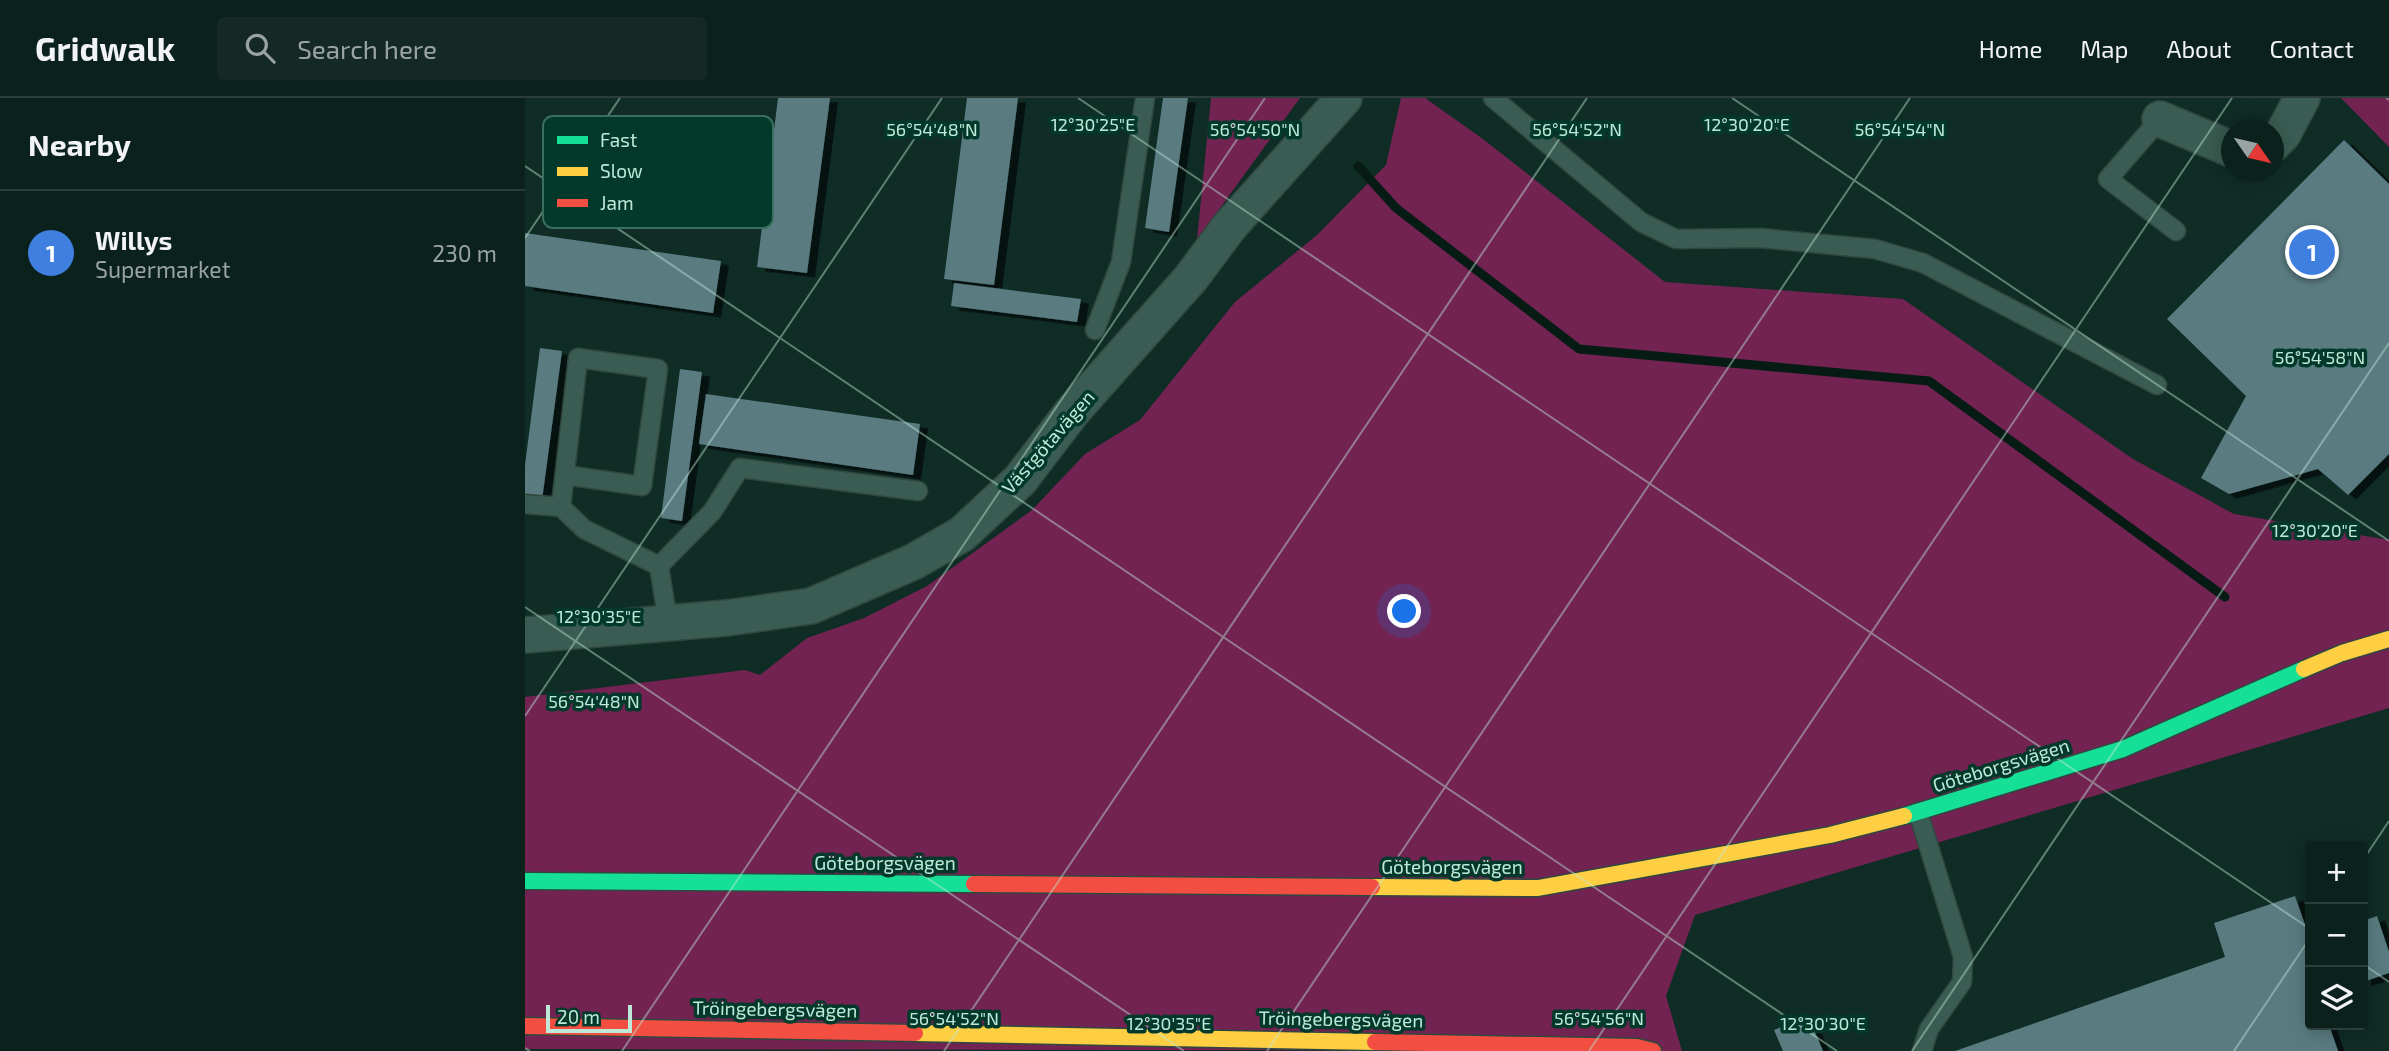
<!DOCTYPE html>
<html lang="en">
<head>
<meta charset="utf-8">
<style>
	:root { --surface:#0b211c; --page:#142925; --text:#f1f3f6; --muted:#9aa3a3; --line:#2b3e3b; --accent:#bca0f2 }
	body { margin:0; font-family:"Exo 2",sans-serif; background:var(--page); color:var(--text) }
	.controls { position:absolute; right:21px; bottom:21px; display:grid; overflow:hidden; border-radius:7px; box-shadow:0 4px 18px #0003 }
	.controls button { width:63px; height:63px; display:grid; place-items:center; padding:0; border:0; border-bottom:2px solid var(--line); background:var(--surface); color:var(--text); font:35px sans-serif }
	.compass { position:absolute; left:1696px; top:21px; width:63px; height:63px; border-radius:50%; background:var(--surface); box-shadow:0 4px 18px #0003; rotate:124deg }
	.scale { position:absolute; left:21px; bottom:18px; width:86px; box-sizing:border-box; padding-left:7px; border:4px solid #bee9d8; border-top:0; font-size:19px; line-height:24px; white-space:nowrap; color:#bee9d8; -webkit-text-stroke:5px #02392b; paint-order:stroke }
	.you { position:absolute; left:880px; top:514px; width:24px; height:24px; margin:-18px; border:5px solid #fff; border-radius:50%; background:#1a73e8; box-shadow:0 0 0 10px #1a73e833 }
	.badge { display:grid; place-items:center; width:46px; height:46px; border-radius:50%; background:var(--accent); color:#fff; font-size:23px; font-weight:700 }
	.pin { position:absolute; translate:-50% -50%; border:4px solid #fff; box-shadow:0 2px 7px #0006 }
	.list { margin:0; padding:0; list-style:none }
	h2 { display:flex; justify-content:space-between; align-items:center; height:91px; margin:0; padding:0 28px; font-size:30px }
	h2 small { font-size:23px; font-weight:400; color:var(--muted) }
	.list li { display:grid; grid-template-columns:46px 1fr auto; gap:21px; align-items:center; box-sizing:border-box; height:126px; padding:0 28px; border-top:2px solid var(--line) }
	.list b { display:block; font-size:26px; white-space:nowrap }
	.list p { margin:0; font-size:23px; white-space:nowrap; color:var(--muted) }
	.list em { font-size:23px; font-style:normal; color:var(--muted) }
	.icon { flex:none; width:38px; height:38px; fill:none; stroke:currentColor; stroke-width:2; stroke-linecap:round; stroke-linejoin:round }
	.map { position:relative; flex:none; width:1864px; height:953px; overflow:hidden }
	header { display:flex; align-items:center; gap:42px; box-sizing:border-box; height:98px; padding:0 35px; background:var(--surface); border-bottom:2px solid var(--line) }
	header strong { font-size:33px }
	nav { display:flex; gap:38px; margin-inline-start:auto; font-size:24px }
	.search { width:490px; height:63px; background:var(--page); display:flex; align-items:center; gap:18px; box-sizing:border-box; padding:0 24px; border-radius:7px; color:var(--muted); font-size:26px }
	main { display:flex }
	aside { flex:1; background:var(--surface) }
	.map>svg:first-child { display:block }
	.green { fill:#722352 }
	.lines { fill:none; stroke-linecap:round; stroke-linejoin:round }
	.stream { stroke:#071b15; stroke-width:9 }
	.building { fill:#5a7b81; filter:url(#shadow) }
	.lane-casing { stroke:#304740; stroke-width:21 }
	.street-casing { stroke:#304740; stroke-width:38 }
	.fast-casing { stroke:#304740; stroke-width:19 }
	.slow-casing { stroke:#304740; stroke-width:19 }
	.jam-casing { stroke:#304740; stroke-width:19 }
	.lane { stroke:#3a5c52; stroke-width:18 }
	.street { stroke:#3a5c52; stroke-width:35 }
	.fast { stroke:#16e098; stroke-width:16 }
	.slow { stroke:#ffcf43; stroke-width:16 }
	.jam { stroke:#f24e42; stroke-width:16 }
	.ticks { fill:none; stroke:#bee9d8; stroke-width:2; stroke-opacity:0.45 }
	.labels { text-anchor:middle; stroke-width:7; stroke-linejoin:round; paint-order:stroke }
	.street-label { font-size:19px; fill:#bee9d8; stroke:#02392b }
	.key { fill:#02392b; stroke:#3a6e5f; stroke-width:2 }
	.key-label { font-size:19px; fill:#bee9d8 }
	.ticks-label { font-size:18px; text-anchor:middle; fill:#bee9d8; stroke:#02392b; stroke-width:7; stroke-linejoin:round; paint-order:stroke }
</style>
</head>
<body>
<header>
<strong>Gridwalk</strong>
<div class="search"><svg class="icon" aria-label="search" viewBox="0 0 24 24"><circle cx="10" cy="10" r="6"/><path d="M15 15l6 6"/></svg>Search here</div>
<nav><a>Home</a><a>Map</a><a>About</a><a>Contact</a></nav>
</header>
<main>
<aside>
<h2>Nearby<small></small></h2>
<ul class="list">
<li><span class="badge" style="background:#3f7fe0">1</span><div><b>Willys</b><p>Supermarket</p></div><em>230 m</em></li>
</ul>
</aside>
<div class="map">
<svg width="1864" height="953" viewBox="0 0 1864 953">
	<defs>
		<filter id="shadow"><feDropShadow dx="8" dy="4.5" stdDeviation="0" flood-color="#0009"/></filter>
	</defs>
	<rect width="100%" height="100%" fill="#0f2c25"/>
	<path class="green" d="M686,0H775L672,142Z
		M876,0H900L958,41L1140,184L1378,201L1608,361L1709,416L1864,442V610L1170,817L1141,898L1157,953L0,951V599L220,572L235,577L282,540L339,520L402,488L507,412L560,356L615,322L710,204L792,137L861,67Z
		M1816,0H1864V49Z"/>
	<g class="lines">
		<path class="stream" d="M833,68L871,110L1054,251L1404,283L1700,499"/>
	</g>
	<path class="building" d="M253,0H305L282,175L232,169Z
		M442,0H493L469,187L419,181Z
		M638,0H663L644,134L620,130Z
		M1819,42L1864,86V356L1823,397L1793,371L1704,396L1676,380L1721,298L1642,221Z
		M0,135L196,163L188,215L0,188Z
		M429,185L556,201L552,224L426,208Z
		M15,250L37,253L17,402L0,399V367Z
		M155,271L177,274L157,423L136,420Z
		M181,296L395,326L388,377L174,346Z
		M1770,798L1785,841V927H1804L1813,953H1430L1700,859L1689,825Z
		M1852,818L1864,854V875L1838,884V823Z
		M1283,918L1298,953H1258L1249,932Z"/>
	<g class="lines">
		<g class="lane-casing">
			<path id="lane" d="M968,0L1116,124L1151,141L1235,140L1350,151L1398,165L1632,287
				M1635,21L1583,81L1651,133
				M570,232L596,164L620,0
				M40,377L117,388L133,271L53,260L36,409L59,431L134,468L143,524
				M0,406L36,409
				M134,468L187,414L215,370L393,393
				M1393,714L1438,859L1437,884L1404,931L1397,953"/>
		</g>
		<g class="street-casing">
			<path id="street" d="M1635,21L1706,51
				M1748,46L1758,36L1777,0
				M0,537L202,520L286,508L388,464L437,436L495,382L547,314L666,180L704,129L819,0"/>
		</g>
		<g class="fast-casing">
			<path id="fast" d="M1379,718L1598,651L1779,571
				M0,783L449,786"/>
		</g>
		<g class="slow-casing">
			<path id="slow" d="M1779,571L1817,555L1864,541
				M847,789L1013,790L1305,737L1379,718
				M390,935L850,944"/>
		</g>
		<g class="jam-casing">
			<path id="jam" d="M449,786L847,789
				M0,928L390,935
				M850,944L1112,949L1128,953"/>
		</g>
		<use href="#lane" class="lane"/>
		<use href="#street" class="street"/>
		<use href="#fast" class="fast"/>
		<use href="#slow" class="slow"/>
		<use href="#jam" class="jam"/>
	</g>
	<path class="ticks" d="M553,0L1785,831M1207,0L1864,443M1861,0L1864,2M0,68L1312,953M0,140L95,0M0,509L659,953M0,618L417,0M1838,762L1864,723M1838,866L1864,884M0,950L5,953M97,953L740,0M419,953L1062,0M742,953L1385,0M1064,953L1707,0M1387,953L1864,245M1709,953L1785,840"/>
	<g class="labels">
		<g class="street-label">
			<text transform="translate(523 344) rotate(-49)" y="7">Västgötavägen</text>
			<text transform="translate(1476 667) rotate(-17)" y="7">Göteborgsvägen</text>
			<text x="360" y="772">Göteborgsvägen</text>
			<text x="927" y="776">Göteborgsvägen</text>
			<text transform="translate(250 911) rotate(1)" y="7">Tröingebergsvägen</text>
			<text transform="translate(816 921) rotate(1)" y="7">Tröingebergsvägen</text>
		</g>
	</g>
	<rect x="18" y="18" width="230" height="112" rx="10" class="key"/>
	<rect x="32" y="38" width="31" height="8" fill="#16e098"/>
	<rect x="32" y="69" width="31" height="9" fill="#ffcf43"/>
	<rect x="32" y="101" width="31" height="8" fill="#f24e42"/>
	<g class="key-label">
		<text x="75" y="49">Fast</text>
		<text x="75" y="80">Slow</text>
		<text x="75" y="112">Jam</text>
	</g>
	<g class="ticks-label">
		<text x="568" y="33">12°30'25"E</text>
		<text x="1222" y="33">12°30'20"E</text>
		<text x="407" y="38">56°54'48"N</text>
		<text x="730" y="38">56°54'50"N</text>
		<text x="1052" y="38">56°54'52"N</text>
		<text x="1375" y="38">56°54'54"N</text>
		<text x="1795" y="266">56°54'58"N</text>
		<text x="1790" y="439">12°30'20"E</text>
		<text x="74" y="525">12°30'35"E</text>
		<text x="69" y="610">56°54'48"N</text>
		<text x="429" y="927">56°54'52"N</text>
		<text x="1074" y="927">56°54'56"N</text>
		<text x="644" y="932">12°30'35"E</text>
		<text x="1298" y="932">12°30'30"E</text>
	</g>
</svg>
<div class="controls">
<button>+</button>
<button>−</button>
<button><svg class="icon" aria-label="layers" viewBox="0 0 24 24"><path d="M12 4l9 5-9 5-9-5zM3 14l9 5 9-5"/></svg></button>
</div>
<svg class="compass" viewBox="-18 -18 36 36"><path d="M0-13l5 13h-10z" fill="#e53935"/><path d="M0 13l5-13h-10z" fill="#9aa3a3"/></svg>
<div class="scale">20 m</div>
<div class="you"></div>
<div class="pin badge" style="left:1787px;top:154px;background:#3f7fe0">1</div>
</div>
</main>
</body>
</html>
